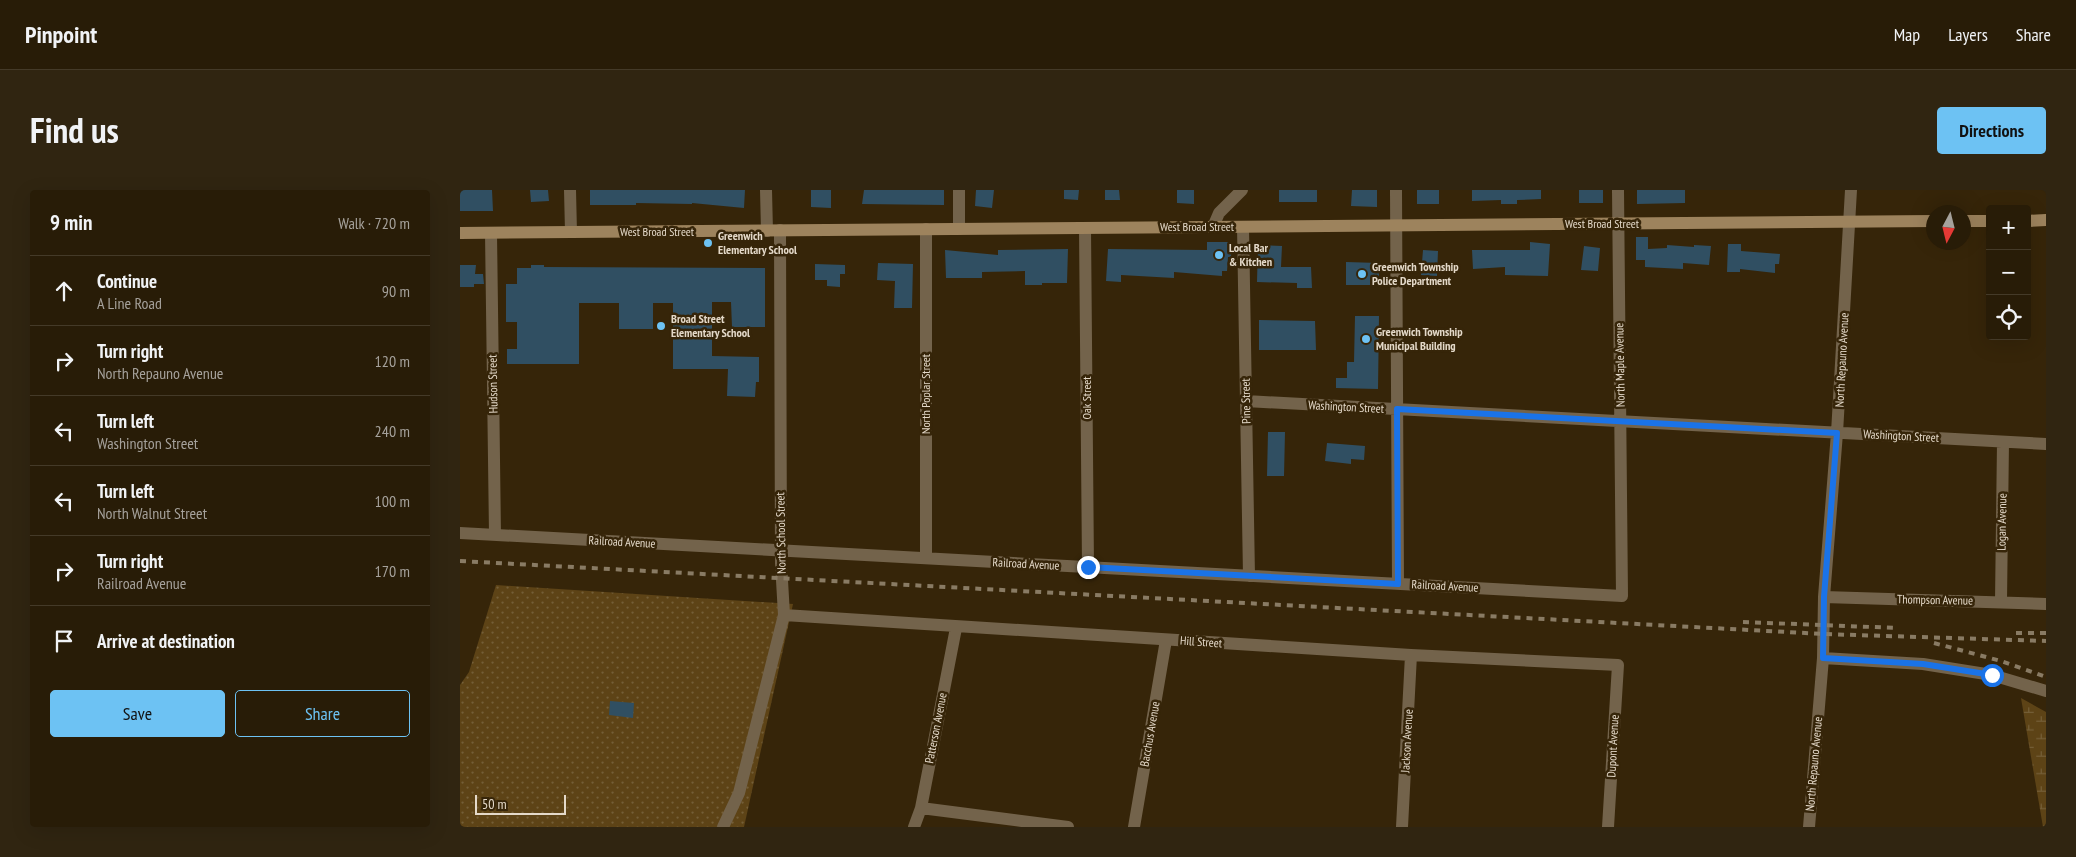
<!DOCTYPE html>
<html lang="en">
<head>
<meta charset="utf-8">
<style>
	:root { --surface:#281c07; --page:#302511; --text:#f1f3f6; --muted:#a5a19b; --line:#443a28; --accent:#6dc2f3 }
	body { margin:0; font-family:"PT Sans Narrow",sans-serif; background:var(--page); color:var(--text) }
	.controls { position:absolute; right:15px; top:15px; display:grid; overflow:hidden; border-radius:5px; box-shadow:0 5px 20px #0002 }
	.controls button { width:45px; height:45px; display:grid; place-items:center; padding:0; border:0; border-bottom:1px solid var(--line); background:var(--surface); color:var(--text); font:25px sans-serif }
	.compass { position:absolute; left:1466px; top:15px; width:45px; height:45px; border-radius:50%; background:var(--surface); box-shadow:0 5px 20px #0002; rotate:187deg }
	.scale { position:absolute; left:15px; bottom:12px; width:91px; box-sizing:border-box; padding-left:5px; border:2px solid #e4d9c9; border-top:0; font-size:14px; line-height:18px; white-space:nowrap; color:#e4d9c9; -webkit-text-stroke:4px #362509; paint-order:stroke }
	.stop { position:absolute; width:15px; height:15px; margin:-11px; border:4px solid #1a73e8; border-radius:50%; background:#fff }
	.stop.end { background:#1a73e8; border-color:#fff; box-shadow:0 1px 5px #0008 }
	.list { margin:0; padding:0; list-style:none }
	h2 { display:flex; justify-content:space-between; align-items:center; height:65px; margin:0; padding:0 20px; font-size:21px }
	h2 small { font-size:16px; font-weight:400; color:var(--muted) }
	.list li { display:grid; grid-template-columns:32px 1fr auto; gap:15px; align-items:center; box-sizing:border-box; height:70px; padding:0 20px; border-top:1px solid var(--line) }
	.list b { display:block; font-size:19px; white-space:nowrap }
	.list p { margin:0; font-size:16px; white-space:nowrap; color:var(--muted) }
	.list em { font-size:16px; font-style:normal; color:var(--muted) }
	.actions { display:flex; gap:10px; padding:15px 20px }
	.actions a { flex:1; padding:11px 0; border:1px solid var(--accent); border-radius:5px; text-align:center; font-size:18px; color:var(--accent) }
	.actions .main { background:var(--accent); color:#111 }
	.icon { flex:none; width:28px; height:28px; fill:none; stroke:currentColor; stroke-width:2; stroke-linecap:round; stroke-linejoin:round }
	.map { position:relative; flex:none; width:1586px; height:637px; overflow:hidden; border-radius:5px }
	header { display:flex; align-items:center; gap:30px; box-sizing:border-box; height:70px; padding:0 25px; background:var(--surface); border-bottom:1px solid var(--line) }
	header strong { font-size:24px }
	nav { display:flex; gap:28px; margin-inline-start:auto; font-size:18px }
	.intro { display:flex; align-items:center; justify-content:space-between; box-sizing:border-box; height:120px; padding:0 30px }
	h1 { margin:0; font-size:35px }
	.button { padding:12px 22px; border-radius:5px; background:var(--accent); color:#111; font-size:18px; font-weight:700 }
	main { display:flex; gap:30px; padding:0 30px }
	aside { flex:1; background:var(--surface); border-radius:5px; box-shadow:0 5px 20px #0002 }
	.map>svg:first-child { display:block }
	.grass { fill:url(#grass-dots) }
	.wetland { fill:url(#wetland-marsh) }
	.building { fill:#304f62 }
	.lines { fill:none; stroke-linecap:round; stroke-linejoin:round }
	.minor { stroke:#73634b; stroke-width:12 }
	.secondary { stroke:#9d835d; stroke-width:12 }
	.rail { stroke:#897b64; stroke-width:4; stroke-dasharray:6 6; stroke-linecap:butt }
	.route { stroke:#1a73e8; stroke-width:6 }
	.poi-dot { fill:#6dc2f3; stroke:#362509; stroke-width:2 }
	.labels { text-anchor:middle; stroke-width:5; stroke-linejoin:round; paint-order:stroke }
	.street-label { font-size:12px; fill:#e4d9c9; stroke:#362509 }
	.poi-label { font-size:12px; font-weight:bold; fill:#e4d9c9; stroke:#362509; text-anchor:start }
</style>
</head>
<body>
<header>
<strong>Pinpoint</strong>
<nav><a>Map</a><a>Layers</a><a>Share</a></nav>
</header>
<div class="intro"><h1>Find us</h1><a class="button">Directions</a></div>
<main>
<aside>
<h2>9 min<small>Walk · 720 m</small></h2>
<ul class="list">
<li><svg class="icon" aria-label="ahead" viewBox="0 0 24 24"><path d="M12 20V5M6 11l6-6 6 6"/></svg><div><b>Continue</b><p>A Line Road</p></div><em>90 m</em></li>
<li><svg class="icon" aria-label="right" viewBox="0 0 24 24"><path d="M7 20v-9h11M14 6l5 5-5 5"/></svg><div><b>Turn right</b><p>North Repauno Avenue</p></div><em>120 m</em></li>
<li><svg class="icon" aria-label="left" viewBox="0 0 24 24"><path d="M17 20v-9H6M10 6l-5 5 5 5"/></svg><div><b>Turn left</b><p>Washington Street</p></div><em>240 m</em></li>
<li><svg class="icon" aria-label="left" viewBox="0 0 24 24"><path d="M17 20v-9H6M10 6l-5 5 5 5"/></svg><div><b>Turn left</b><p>North Walnut Street</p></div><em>100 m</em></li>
<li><svg class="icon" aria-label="right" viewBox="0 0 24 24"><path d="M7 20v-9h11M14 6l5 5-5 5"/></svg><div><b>Turn right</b><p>Railroad Avenue</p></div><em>170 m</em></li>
<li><svg class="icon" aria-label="arrive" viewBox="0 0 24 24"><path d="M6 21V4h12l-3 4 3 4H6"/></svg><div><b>Arrive at destination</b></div></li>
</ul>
<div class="actions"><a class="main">Save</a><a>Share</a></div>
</aside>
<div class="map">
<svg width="1586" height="637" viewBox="0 0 1586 637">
	<defs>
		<pattern id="grass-dots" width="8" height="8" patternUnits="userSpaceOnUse" patternTransform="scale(1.25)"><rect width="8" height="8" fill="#5d4316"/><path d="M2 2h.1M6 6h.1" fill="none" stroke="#745e37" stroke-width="1.8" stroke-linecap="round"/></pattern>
		<pattern id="wetland-marsh" width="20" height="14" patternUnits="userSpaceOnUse" patternTransform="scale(1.25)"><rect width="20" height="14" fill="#5d4316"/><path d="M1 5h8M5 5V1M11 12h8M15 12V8" fill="none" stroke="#745e37"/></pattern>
	</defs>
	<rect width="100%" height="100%" fill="#362509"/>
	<path class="grass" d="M36,395L333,414L284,637H0V495L9,482Z"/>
	<path class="wetland" d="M1561,508L1586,522V637H1583Z"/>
	<path class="building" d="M0,0H32L33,21H0Z
		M70,0H88L89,11L71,12Z
		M130,0H285L284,18L232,13V14L176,13V15H130Z
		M351,0H371V18L351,17Z
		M404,0H484V15L402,14Z
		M516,0H534L532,18L515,16Z
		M604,0H619L618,10L604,9Z
		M645,0H659L660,10H645Z
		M717,0H734V14L717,13Z
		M819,0H857V12H819Z
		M892,0H917V17L891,16Z
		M957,0H979V14H957Z
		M1012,0H1081V9L1057,10V14H1041V10L1012,11Z
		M1119,0H1143V13H1119Z
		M1177,0H1225V13L1177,14Z
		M1176,47H1188V59L1207,58V55L1234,57V55L1251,56L1249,75L1223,73V79L1185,77V70H1176Z
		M747,52H772L771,67H768L767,81H762V86L714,82V88L661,85V92L646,91L648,59L747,60Z
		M1070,52L1090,54L1088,86L1045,85V77L1013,79L1012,60H1070Z
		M1268,54H1281V61L1320,64L1319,74H1315V83L1280,79V82H1267Z
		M798,55L822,56L821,77H851L852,98H837V93L797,92Z
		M1124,56L1140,58L1138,81L1121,80Z
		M608,59L607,93H582V95H565V81L522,82V88H486L485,60L538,65V60Z
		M963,60L978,61L977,86L961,85Z
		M886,72L919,73V95H886Z
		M418,73L453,74L452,118H434L435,91L417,90Z
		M355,74L385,75V84H380V97L367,96V90H355Z
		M0,75H16L15,84H23L24,94H14V97H0Z
		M71,75H84V77L305,78V137H272L271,112H252V166L299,167V192H296L295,207L267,206L268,179H213V113H193V139H159V113H119V174H47V159H57V132H46V94H57V78H71Z
		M895,126H919L918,199L876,198V188H887V172H894Z
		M799,130L855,131L856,160H799Z
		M808,242H825L824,286H807Z
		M867,253L905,256L904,270L891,269V274L865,271Z
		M150,511L174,513L173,528L149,525Z"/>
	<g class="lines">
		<path class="minor" d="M110,0L111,42
			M306,0L307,41
			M936,0L938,394
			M753,37L759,23L782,0
			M783,37L789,386
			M625,38L628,377
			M499,39V0
			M31,43L35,345
			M786,211L1586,254
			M0,343L1162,406L1158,0
			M466,368V39
			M1364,407L1586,414
			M1541,411L1543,252
			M324,425L951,465L1158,475L1148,637
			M1363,468L1463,474L1532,485L1586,501
			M461,618L608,637
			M263,637L279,603L324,425L321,373L320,40
			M454,637L461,618L496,438
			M674,637L706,450
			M942,637L951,465
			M1349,637L1363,468L1364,407L1377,243L1391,0"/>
		<path class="secondary" d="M1504,31H1530
			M1567,31L1586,30
			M0,43L1474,31"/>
		<path class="rail" d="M0,371L1364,444L1586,451
			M1283,432L1438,438
			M1556,443H1586
			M1474,453L1541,471L1586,487"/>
	</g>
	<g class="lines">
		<path class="route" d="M628,377L938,394L937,219L1377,243L1364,407L1363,468L1463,474L1532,485"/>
	</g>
	<g class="poi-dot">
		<circle cx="248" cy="53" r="5"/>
		<circle cx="759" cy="65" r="5"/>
		<circle cx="902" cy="84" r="5"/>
		<circle cx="201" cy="136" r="5"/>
		<circle cx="906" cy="149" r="5"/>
	</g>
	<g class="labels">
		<g class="street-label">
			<text x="1142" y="38">West Broad Street</text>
			<text x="737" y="41">West Broad Street</text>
			<text x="197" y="46">West Broad Street</text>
			<text transform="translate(1382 170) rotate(-87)" y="4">North Repauno Avenue</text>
			<text transform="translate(1160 175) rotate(-91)" y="4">North Maple Avenue</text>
			<text transform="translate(33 194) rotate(-91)" y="4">Hudson Street</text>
			<text transform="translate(466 204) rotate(-90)" y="4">North Poplar Street</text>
			<text transform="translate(627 208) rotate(-90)" y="4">Oak Street</text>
			<text transform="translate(786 211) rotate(-91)" y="4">Pine Street</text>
			<text transform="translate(886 217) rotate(3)" y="4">Washington Street</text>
			<text transform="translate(1441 246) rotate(3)" y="4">Washington Street</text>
			<text transform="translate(1542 332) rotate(-89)" y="4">Logan Avenue</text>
			<text transform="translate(321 343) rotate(-91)" y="4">North School Street</text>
			<text transform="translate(162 352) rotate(3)" y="4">Railroad Avenue</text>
			<text transform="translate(566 374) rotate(3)" y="4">Railroad Avenue</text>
			<text transform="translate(985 396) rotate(3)" y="4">Railroad Avenue</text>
			<text transform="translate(1475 410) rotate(1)" y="4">Thompson Avenue</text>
			<text transform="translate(741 452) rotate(4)" y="4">Hill Street</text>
			<text transform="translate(476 538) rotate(-79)" y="4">Patterson Avenue</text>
			<text transform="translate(690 544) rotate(-80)" y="4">Bacchus Avenue</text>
			<text transform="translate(947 551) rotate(-87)" y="4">Jackson Avenue</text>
			<text transform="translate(1153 556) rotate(-87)" y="4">Dupont Avenue</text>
			<text transform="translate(1354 574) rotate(-85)" y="4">North Repauno Avenue</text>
		</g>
		<g class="poi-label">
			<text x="258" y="50">Greenwich<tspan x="258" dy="14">Elementary School</tspan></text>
			<text x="769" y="62">Local Bar<tspan x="769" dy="14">&amp; Kitchen</tspan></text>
			<text x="912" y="81">Greenwich Township<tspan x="912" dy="14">Police Department</tspan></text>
			<text x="211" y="133">Broad Street<tspan x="211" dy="14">Elementary School</tspan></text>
			<text x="916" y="146">Greenwich Township<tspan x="916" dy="14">Municipal Building</tspan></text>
		</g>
	</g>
</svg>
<div class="controls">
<button>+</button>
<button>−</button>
<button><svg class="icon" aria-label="locate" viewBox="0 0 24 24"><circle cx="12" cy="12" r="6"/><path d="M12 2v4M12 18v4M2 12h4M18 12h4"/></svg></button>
</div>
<svg class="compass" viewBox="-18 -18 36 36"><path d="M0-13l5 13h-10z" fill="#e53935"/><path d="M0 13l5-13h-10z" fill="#a5a19b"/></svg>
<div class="scale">50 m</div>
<div class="stop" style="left:1532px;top:485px"></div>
<div class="stop end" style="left:628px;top:377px"></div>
</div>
</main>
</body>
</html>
